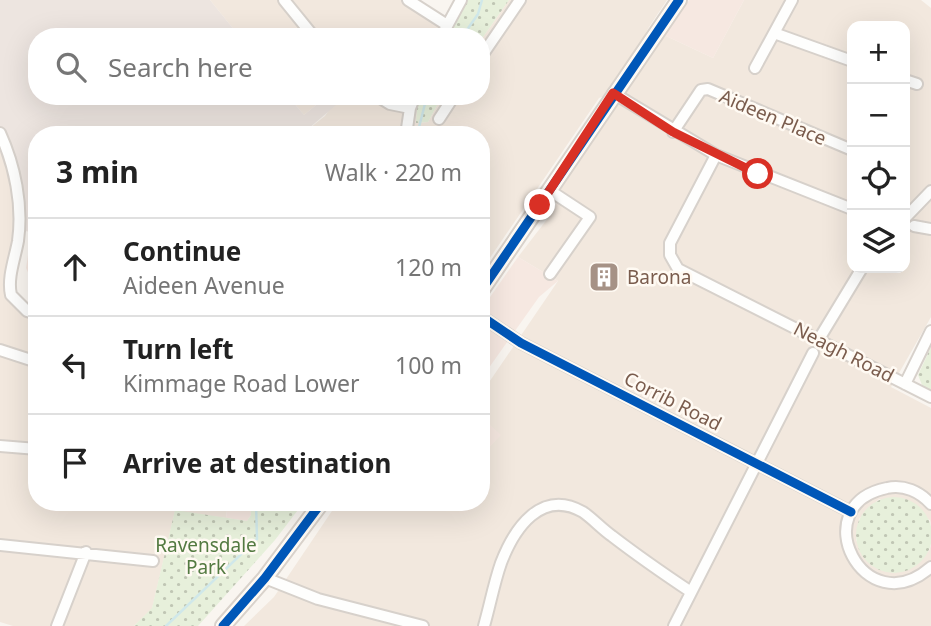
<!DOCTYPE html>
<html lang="en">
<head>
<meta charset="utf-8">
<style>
	:root { --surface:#fff; --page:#f2f2f2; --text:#222; --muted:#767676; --line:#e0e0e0 }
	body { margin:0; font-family:"Noto Sans",sans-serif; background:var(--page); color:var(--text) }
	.controls { position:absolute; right:21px; top:21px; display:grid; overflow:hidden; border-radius:14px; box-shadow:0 7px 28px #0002 }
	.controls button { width:63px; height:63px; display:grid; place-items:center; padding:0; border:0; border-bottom:2px solid var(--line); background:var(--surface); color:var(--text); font:35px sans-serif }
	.stop { position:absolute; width:21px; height:21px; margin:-16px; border:5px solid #d93025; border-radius:50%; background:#fff }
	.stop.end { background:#d93025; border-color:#fff; box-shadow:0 2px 7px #0008 }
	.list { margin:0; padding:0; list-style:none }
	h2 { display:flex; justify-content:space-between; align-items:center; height:91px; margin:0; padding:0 28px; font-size:30px }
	h2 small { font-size:23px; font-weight:400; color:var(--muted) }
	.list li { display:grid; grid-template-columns:46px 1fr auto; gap:21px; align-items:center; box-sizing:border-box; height:98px; padding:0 28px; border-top:2px solid var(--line) }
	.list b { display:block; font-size:26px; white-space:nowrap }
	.list p { margin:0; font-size:23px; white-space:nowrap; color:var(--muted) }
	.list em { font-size:23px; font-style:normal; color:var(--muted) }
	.icon { flex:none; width:38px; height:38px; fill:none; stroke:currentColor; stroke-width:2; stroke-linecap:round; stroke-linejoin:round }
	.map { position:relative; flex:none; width:931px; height:626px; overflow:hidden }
	.search { position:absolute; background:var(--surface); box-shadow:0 7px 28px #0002; left:28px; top:28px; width:462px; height:77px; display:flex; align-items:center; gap:18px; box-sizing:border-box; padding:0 24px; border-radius:28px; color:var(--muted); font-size:26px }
	.panel { position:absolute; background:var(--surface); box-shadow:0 7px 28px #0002; left:28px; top:126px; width:462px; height:385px; border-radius:28px }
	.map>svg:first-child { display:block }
	.residential { fill:#f2e8de; fill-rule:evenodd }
	.commercial { fill:#f6e8e1 }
	.industrial { fill:#ede5e0 }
	.park { fill:url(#park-dots) }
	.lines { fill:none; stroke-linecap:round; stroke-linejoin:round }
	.stream { stroke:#d0e8ea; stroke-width:2.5 }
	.minor-casing { stroke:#d7d1cb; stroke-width:14 }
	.secondary-casing { stroke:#d9d2cb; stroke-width:18 }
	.minor { stroke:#fefefd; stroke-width:10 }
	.secondary { stroke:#fefefd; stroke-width:14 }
	.cycleway-casing { stroke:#fffaf3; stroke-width:13 }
	.cycleway { stroke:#0057b8; stroke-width:9 }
	.route { stroke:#d93025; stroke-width:9 }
	.labels { text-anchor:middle; stroke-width:5; stroke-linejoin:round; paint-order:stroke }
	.street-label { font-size:19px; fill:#7a5c4d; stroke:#fffaf3 }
	.poi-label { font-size:19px; fill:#7a5c4d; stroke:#fffaf3; text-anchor:start }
	.park-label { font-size:19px; fill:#537a41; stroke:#fffaf3 }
</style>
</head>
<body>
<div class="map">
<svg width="931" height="626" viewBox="0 0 931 626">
	<defs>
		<pattern id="park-dots" width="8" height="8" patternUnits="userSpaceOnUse" patternTransform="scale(1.75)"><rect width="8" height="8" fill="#e7f0db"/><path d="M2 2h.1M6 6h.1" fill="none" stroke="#c0c6b4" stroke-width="1.8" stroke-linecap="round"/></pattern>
	</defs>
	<rect width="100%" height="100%" fill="#f9f5f0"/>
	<path class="residential" d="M210,0H408L447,25L441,37H240Z
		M509,0H667L649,27L616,89L664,35L713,58L744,0H921L931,8V317L891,387L931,408V526L930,520L879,499L859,519L856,540L867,561L883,571L929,551L931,545V626H244L274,597L338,502H481V456L500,435L481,417V394L558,281L518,257L555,209L561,183L613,93L599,98L481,271V135H301L325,116L331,107L343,99L342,96H418L417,123L428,122L442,96H481V40ZM852,26H905V268H852Z
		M288,96H327L304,115Z
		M0,133L19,203L9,289L37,316V502H228L226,518L175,511L152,609L134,626H13L0,622Z"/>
	<path class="commercial" d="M689,0H744L713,58L664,35Z
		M34,239H37V293L26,268L30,242Z
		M518,257L558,281L539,297L481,379V310Z
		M481,417L501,435L481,456Z
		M228,502H250L251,515L247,521L226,518Z"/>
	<path class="industrial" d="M0,0H210L240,37H37V96H288L304,115L327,96H342L343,99L301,135H37V233L19,230V203L0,133Z"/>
	<path class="park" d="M465,0H509L481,40V37H444Z
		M418,96H442L428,122L416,123Z
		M931,347V390L922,385L918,375Z
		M856 535a38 38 0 1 1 76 0a38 38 0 1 1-76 0Z
		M250,502H304L275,540L198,626H134L152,608L175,510L247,521L251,515Z"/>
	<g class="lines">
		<path class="stream" d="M462,37L478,14L482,0
			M417,135L427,96
			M166,626L257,539L256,502"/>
		<g class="minor-casing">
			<path id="minor" d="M284,0L314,37
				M408,0L447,25
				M774,33L852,61
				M441,37L461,0
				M481,57L520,0
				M755,68L792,0
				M905,80L917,84
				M613,93L716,155L852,209
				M377,96L390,104L410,108
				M439,119L454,96
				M673,132L701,90L708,89L852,150
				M0,133C15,166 23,205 18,241C15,258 7,278 11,295
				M406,135L410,108L415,96
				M716,155L670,243V255L678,269L931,397
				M549,190L590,217L550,274
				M905,218L931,191
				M914,226L931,229
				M11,295L27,311L37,314
				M481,316L521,343L851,512
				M819,339L862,268
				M0,350L37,362
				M905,384L931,331
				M0,446L37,449
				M931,504C920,492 904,484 887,488C803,505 864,626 931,567
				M0,545L153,561
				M265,578L318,599L423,626
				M57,626L86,552
				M484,626C490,605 494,583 501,563C514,529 541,488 583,512C593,519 602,529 612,536C638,556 664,574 691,592
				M674,626L813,353"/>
		</g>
		<g class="secondary-casing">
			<path id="secondary" d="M481,291L679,0
				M223,626L265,578L322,502"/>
		</g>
		<use href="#minor" class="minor"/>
		<use href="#secondary" class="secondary"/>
		<g class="cycleway-casing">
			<path id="cycleway" d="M481,291L679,0
				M481,316L521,343L851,512
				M223,626L265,578L322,502"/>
		</g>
		<use href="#cycleway" class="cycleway"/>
	</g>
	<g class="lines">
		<path class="route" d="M540,205L613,93L673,132L758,174"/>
	</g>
	<defs>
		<g id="building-square" transform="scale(1.575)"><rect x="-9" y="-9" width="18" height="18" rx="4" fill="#a69286" stroke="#fffaf3"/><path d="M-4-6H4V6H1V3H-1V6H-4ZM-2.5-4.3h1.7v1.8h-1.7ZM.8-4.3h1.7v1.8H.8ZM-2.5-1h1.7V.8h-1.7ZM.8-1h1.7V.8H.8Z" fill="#fff"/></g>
	</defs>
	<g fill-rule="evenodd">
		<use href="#building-square" x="604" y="277"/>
	</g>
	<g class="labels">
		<g class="street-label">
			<text transform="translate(773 117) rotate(23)" y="7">Aideen Place</text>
			<text transform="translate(844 352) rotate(27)" y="7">Neagh Road</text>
			<text transform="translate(673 401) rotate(27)" y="7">Corrib Road</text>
		</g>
		<g class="poi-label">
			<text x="627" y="284">Barona</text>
		</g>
		<g class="park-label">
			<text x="206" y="552">Ravensdale<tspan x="206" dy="22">Park</tspan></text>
		</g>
	</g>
</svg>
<div class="controls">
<button>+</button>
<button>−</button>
<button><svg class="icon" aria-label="locate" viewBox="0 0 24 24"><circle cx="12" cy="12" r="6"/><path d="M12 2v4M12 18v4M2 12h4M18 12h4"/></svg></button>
<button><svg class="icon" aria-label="layers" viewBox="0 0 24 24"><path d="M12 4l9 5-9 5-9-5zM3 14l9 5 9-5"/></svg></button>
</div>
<div class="stop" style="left:758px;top:174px"></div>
<div class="stop end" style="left:540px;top:205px"></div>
<div class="search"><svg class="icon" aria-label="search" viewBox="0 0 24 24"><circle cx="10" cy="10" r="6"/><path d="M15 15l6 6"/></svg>Search here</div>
<section class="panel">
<h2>3 min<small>Walk · 220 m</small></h2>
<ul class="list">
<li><svg class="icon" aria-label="ahead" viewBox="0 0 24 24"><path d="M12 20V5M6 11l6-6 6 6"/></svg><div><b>Continue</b><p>Aideen Avenue</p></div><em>120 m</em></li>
<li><svg class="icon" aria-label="left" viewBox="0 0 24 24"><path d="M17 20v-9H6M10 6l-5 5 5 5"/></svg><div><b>Turn left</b><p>Kimmage Road Lower</p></div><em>100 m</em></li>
<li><svg class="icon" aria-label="arrive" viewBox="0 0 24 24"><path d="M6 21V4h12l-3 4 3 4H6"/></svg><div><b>Arrive at destination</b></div></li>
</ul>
</section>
</div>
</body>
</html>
